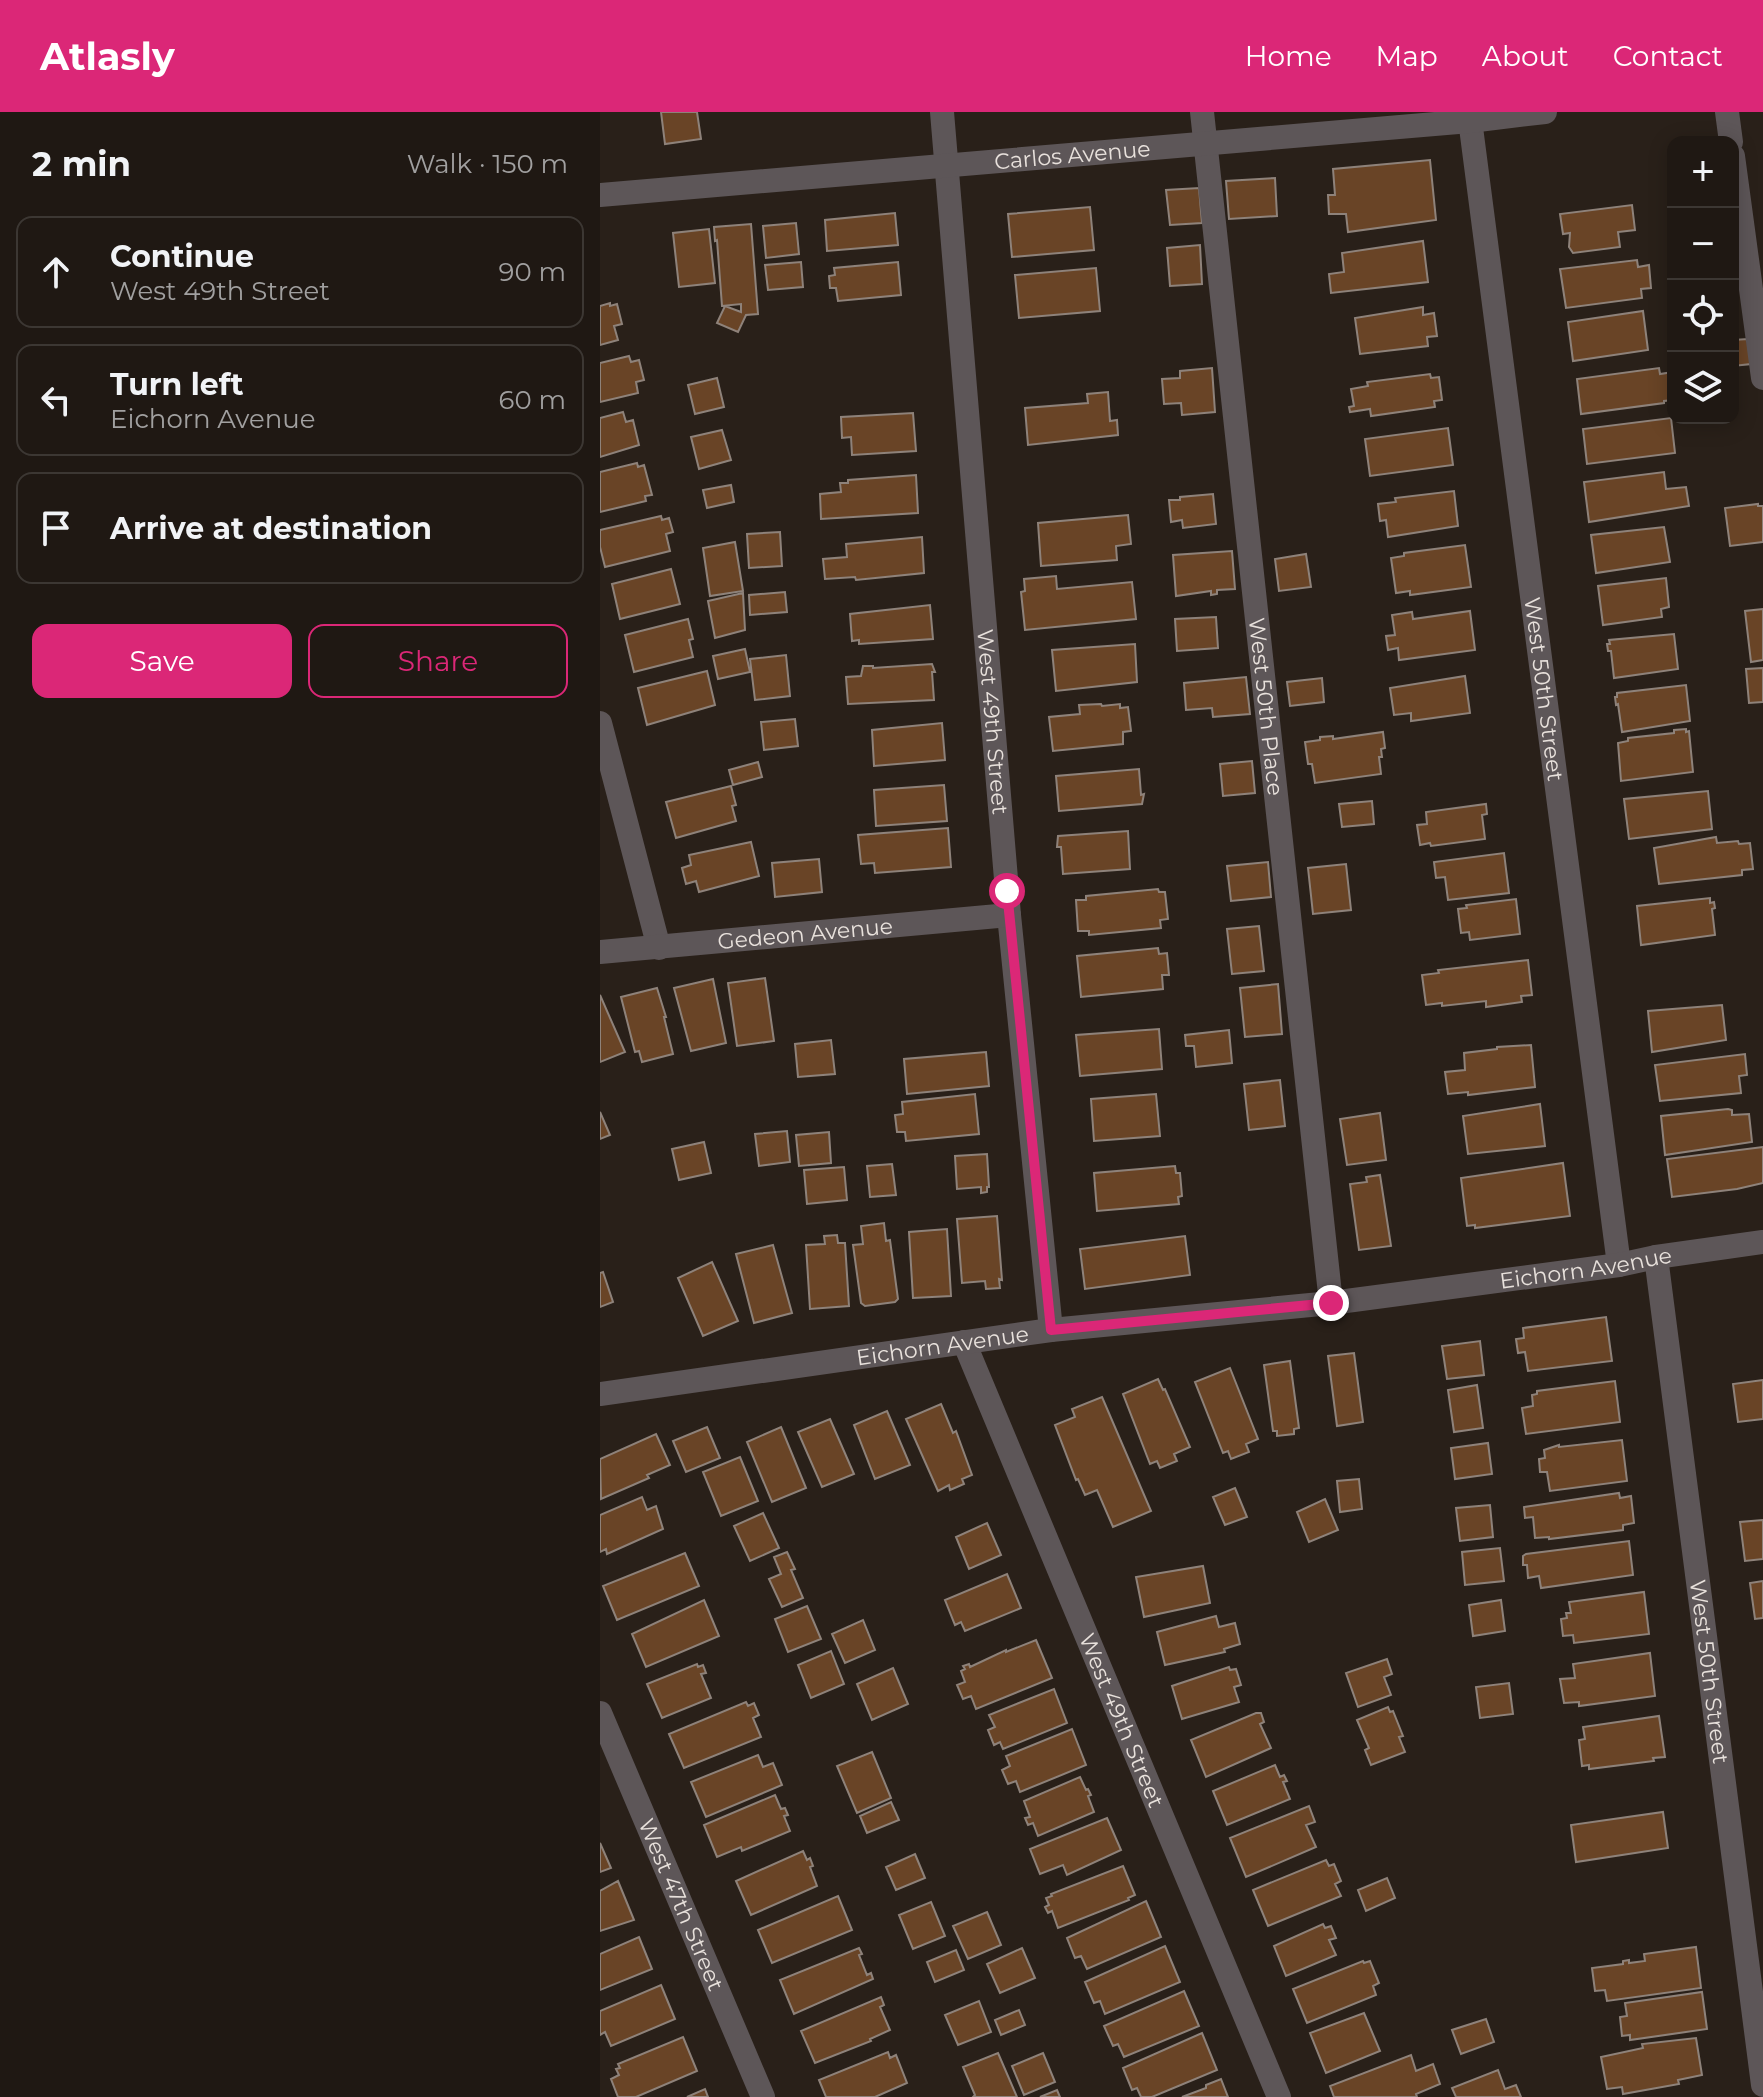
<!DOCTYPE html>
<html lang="en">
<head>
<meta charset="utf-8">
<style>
	:root { --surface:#1f1813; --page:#2c2521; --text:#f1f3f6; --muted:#a1a0a0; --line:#3c3733; --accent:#db2777 }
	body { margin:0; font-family:Montserrat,sans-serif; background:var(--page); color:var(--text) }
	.controls { position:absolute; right:24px; top:24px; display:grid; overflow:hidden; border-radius:16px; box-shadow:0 4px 20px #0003 }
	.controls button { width:72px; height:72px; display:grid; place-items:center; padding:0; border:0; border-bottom:2px solid var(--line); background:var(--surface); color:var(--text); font:40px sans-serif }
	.stop { position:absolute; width:24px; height:24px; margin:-18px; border:6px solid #db2777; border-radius:50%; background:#fff }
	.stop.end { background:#db2777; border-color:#fff; box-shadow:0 2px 8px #0008 }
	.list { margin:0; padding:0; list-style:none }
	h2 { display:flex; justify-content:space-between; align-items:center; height:104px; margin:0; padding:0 32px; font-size:34px }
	h2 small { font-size:26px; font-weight:400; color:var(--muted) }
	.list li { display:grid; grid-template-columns:52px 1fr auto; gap:24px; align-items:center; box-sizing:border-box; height:112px; margin:0 16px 16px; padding:0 16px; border:2px solid var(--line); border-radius:16px }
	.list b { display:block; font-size:30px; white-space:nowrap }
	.list p { margin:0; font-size:26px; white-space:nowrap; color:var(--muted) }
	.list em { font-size:26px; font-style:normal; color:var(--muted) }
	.actions { display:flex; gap:16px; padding:24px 32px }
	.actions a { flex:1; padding:18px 0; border:2px solid var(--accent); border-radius:16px; text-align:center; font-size:28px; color:var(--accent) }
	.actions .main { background:var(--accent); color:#fff }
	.icon { flex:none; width:44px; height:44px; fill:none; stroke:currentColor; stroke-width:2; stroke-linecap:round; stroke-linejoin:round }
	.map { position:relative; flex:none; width:1163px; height:1985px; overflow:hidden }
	header { display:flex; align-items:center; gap:48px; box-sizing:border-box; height:112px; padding:0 40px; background:var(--accent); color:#fff }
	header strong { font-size:38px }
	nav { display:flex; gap:44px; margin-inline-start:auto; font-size:28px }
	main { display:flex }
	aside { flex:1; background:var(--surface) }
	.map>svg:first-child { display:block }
	.building { fill:#694426; stroke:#8e827a; stroke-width:2 }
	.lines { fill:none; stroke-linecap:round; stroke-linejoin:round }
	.minor { stroke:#5d5658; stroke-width:24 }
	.route { stroke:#db2777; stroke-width:10 }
	.labels { text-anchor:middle; stroke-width:6; stroke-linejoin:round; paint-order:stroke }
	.street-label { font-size:22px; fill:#e8e1dc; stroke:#1f1610 }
</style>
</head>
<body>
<header>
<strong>Atlasly</strong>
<nav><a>Home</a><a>Map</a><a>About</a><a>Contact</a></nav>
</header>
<main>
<aside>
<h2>2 min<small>Walk · 150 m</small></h2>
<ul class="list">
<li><svg class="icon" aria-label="ahead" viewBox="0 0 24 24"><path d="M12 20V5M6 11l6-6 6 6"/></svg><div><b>Continue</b><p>West 49th Street</p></div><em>90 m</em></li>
<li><svg class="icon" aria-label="left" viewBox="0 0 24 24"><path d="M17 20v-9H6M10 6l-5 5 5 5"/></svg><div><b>Turn left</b><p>Eichorn Avenue</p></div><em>60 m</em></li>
<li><svg class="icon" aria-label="arrive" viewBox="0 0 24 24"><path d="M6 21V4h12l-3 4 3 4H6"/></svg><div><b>Arrive at destination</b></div></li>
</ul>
<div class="actions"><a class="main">Save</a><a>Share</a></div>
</aside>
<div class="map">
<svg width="1163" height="1985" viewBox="0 0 1163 1985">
	<rect width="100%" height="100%" fill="#292019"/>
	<path class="building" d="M61,0H97L101,27L65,32Z
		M830,48L836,108L748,120L746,102H729L728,83H735L733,57Z
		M675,66L677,104L629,107L626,69Z
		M599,76L602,111L570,113L566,78Z
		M1032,93L1035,118L1018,120L1020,135L973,141L969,135L970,121L963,122L960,102Z
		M490,95L494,138L412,145L408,102Z
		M295,101L298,133L227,139L225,108Z
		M196,111L199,142L166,146L163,114Z
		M151,112L158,202L146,203L138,220L117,211L125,194L141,200V192L122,194L117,128L115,129L114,115Z
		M109,117L115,171L79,175L73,121Z
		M823,129L828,170L731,181L729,162L744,160L742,141Z
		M600,133L602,172L570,174L567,136Z
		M1037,148L1038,155L1049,153L1051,176L1041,177L1042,186L966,196L960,157Z
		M201,150L203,175L168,178L165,153Z
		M298,150L301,183L238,189L236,176H230L229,164L235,163L234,156Z
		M496,156L500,199L419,206L415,163Z
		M10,191V194L17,192L22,212L14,214L18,228L0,233V194Z
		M823,195V203L834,201L837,224L827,225L828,234L760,242L755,206Z
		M1043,199L1048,238L973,249L968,210Z
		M1148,227L1151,252L1133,254V228Z
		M29,244L31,250L39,248L44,268L36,270L38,281L0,290V251Z
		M612,256L615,300L582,303L581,291L564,292L562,267L580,266V259Z
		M1059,256L1060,262L1073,260V288L1064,289V291L981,302L977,267Z
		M830,262L831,266L839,265L842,288L834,289L835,295L771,304L770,297L750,300L749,295L754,294L751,277L768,274L767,270Z
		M117,266L124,295L95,302L88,273Z
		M508,280L510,309L517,308L518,323L428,333L425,296L488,291L487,282Z
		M23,300L26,310L33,308L39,333L0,345V306Z
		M313,301L316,339L252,343L251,325L242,326L241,305Z
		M1071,306L1075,341L987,352L983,317Z
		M848,316L853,353L770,364L765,327Z
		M122,318L131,348L99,357L91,325Z
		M37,351L38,355L44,353L52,383L45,384L46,389L0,400V360Z
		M1064,360L1066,377L1086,375L1089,394L989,410L984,370Z
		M316,363L318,401L221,407L220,382L241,380L240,371H248V368Z
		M131,373L134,390L107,396L103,378Z
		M854,379L858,414L788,425L786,408L780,409L778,392L796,390L795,386Z
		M613,382L616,412L583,416L582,408L571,410L569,388H580V385Z
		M1158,392V394H1163V430L1130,434L1125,396Z
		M528,403L531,432L516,434L517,448L441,454L438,411Z
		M61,404L62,408L69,406L73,420L66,422L70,439L5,455L0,435V418Z
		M1064,415L1070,450L996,461L991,423Z
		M180,420L182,454L149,456L147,422Z
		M322,425L324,461L256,468L255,465L225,467L223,447L247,445L246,432Z
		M135,430L143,479L110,484L103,436Z
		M865,433L871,475L810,483V479L796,481L791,446L804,444V441Z
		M632,439L635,477L617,478V482L611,483V479L576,484L573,443Z
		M706,442L711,475L679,479L675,447Z
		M71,457L80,492L20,507L12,472Z
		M456,464L457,477L532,470L536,507L425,518L421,480L425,479L424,467Z
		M1066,466L1069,495L1061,497L1062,505L1003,513L998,474Z
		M185,480L187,500L150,503L149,483Z
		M143,481L145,518L115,526L108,489Z
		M330,493L333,527L259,532V528L252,529L250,502Z
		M1163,497V548L1151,550L1145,499Z
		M870,499L875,538L799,548L798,536L788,538L786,524L795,523L792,503L812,500L813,507Z
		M616,505L618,536L577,539L575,507Z
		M88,507L93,527L89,528L93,545L34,560L25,523Z
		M1074,522L1078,557L1014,566L1011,539H1008L1007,532H1010L1009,528Z
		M535,532L537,570L456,579L452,538Z
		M145,537L150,560L118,567L113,544Z
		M186,543L190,584L155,588L150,547Z
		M332,552L335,560H332L334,588L248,592L246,565L261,564L263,554H273V556Z
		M1163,556V590L1149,591L1146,557Z
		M107,559L115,593L47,613L38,576Z
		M865,564L870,601L811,609V601L794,603L790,576Z
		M646,565L650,602L613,605L612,596L586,598L584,571Z
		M722,566L724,590L690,594L687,570Z
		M1086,573L1090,609L1022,620L1018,592L1016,593L1015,585H1017V581Z
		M501,592L502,594L520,592V596L528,595L531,619L523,620V632L453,639L449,605L480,602L479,593Z
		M195,607L198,634L164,638L161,610Z
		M342,611L345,648L274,654L272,618Z
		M1086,617V620L1089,619L1093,660L1021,669L1018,631L1028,629V626L1074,621V618Z
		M783,620L785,636L781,637L782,645H779L781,662L715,671L712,652H708L705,630L720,628V625L733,624V627Z
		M652,649L655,681L623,684L620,652Z
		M158,650L162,665L133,673L129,658Z
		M539,657L541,683L544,682L542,692L459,699L456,664Z
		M344,673L347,709L276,714L274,678Z
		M131,674L136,693L132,694L136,709L76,726L66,690Z
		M1108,679L1112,717L1029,727L1024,687Z
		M772,689L774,712L742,715L739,692Z
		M886,692L887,702L882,703L885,727L831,734L830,731L820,733L817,713L827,712L826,700Z
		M348,716L351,755L275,761L274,751L261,752L258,723Z
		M528,719L530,757L463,762L461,735H457L458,724Z
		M1116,725L1117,731L1138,729L1139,732L1150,731L1153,757L1142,758V763L1059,772L1054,736Z
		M151,730L159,764L99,780L96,769L86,772L82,756L91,753L89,743Z
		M904,741L909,781L848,788L845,765L836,766L834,750Z
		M219,747L222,780L175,785L172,751Z
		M668,750L671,785L631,789L627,754Z
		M746,752L751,798L713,802L708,756Z
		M558,777L559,780H565L568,807L560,808L561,816L489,823V819H478L476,788H486V784Z
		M1110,786V791L1114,790L1115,796L1112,797L1115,823L1041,833L1037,794Z
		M916,787L920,822L870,828L869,820L861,821L858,797L867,796L866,793Z
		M659,814L664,859L632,862L627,817Z
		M558,836L559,842L567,841L569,863H562L563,877L481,885L477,844Z
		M928,848L932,883L921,884L922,890L886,895V889L842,894V891L826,893L822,863L839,861L838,858Z
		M165,866L174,929L137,934L128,871Z
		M113,867L126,931L91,939L74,876Z
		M678,872L682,922L645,925L640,876Z
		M57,876L66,905H64L73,942L42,950L39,939L35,940L21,885Z
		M0,883L25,940L0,950Z
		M1122,893L1126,928L1052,940L1048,899Z
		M559,917L562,957L480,964L476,923Z
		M629,918L632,951L596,955L594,934H586L585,923Z
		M231,928L235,962L198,965L195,932Z
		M931,933L935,975L868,983V980L848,982L845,960L865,958L864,941L897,937V935Z
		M386,940L389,974L307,982L304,947Z
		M1145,942L1147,963L1139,964L1141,981L1060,989L1055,953Z
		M680,968L685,1014L649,1018L644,972Z
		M375,982L379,1022L306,1029L305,1020H297L295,1003L303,1002L302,990Z
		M556,982L560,1024L494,1029L491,987Z
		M940,992L945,1034L868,1042L863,1004Z
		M1128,997L1132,998V1003L1149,1002L1152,1030L1065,1043L1061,1004Z
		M0,1000L10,1023L0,1027Z
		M780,1001L786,1048L747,1053L740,1007Z
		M187,1019L190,1050L159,1054L155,1022Z
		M229,1020L231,1051L199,1054L196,1023Z
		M104,1030L111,1061L79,1068L72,1037Z
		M1163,1035V1071L1137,1077L1072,1085L1067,1047Z
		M387,1042L389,1075H387V1080L381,1081V1075L357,1077L355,1044Z
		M963,1051L970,1104L875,1116V1113L867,1114L861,1066Z
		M292,1052L296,1083L270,1085L267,1054Z
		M575,1054L576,1061H580L582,1084L578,1085L579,1092L497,1099L494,1061Z
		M244,1055L247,1088L207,1092L204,1058Z
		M780,1063L791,1134L759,1138L750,1072L767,1070L766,1065Z
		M397,1104L402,1168L399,1167L400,1176L386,1177L385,1169L362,1171L357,1107Z
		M284,1111L286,1129L290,1128L298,1187L295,1190L265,1194L261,1191L253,1133L263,1132L261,1114Z
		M347,1117L351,1184L313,1186L309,1120Z
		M237,1123L238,1131H245L249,1194L210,1197L206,1133L225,1132L224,1124Z
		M585,1124L590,1163L485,1177L480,1137Z
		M173,1133L192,1201L154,1211L136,1142Z
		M112,1150L138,1209L103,1224L78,1166Z
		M3,1160L13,1190L0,1195V1161Z
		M1006,1205L1012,1249L928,1259L925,1240L918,1241L916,1227L924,1226L923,1216Z
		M880,1229L884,1263L847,1267L842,1234Z
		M754,1241L763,1310L737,1314L728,1244Z
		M690,1249L699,1316L694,1317V1322L677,1324V1319H673L664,1253Z
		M630,1256L658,1327L646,1332L649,1340L631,1347L628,1339L623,1341L595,1270Z
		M558,1267L563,1278L565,1277L590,1335L574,1342L577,1349L560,1356L557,1349L550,1352L523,1282Z
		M1163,1268V1307L1138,1310L1133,1272Z
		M1015,1269L1020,1310L926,1322L922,1296L933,1294L932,1283L937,1282V1279Z
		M877,1273L883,1316L854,1320L848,1278Z
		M502,1285L551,1399L513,1415L497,1378L485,1383L478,1367L476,1368L455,1313L475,1305L472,1297Z
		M341,1292L353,1321L356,1319L372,1363L362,1367L364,1372L350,1378L349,1373L338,1379L306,1307Z
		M287,1299L310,1353L275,1367L254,1313Z
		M230,1307L254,1362L222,1375L198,1320Z
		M107,1315L120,1346L86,1360L73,1329Z
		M181,1315L206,1376L172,1390L147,1330Z
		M56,1322L70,1353L47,1363L49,1366L1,1387L0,1347Z
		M1022,1328L1027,1369L950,1379L947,1360H940L939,1347L945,1346L944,1338L959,1333V1335Z
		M888,1331L892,1362L855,1367L851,1336Z
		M140,1345L158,1389L121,1404L103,1360Z
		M759,1367L762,1397L740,1400L737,1369Z
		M635,1376L647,1405L625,1413L613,1385Z
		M1019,1381L1020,1386L1031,1384L1034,1411L1023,1413V1418L949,1427V1425L935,1426L933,1405L925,1406L924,1395Z
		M42,1385L47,1398L56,1394L63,1417L7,1442L6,1437L0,1440V1403Z
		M725,1387L738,1418L709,1430L697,1400Z
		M890,1393L893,1425L860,1429L856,1396Z
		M163,1401L179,1436L150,1449L134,1414Z
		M1163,1408V1447L1145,1449L1140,1410Z
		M387,1411L401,1443L369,1457L356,1425Z
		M1029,1429L1033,1463L941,1476L939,1464L928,1466L927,1453H923V1444L926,1442Z
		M900,1436L904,1469L865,1473L862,1440Z
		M187,1440L195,1457L191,1458L203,1486L182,1495L169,1467L181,1462L174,1445Z
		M85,1441L99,1474L17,1508L3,1474Z
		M603,1454L610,1491L544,1505L536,1465Z
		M407,1462L421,1496L365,1519L361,1510L355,1513L345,1488Z
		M1163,1469V1506L1155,1507L1150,1471Z
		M1044,1480L1049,1522L974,1531L973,1523L963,1524L961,1507L967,1506L966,1501H971L969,1490Z
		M104,1488L119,1524L46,1555L32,1522Z
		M901,1488L905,1519L873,1524L869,1493Z
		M207,1494L221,1527L188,1540L175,1507Z
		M616,1504L619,1515L635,1511L640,1532L624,1537L625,1540L565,1553L557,1520Z
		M263,1508L275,1538L245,1551L232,1522Z
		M436,1528L452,1566L376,1597L371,1584L363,1587L357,1573L365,1570L361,1559L365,1557L363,1554L369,1552L370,1555L406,1538V1540Z
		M231,1539L244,1572L211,1586L198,1553Z
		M1050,1541L1055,1584L979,1594V1590L964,1591L960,1567L975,1566L973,1552Z
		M787,1547L792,1562L784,1565L791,1583L758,1595L746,1561Z
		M97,1552L98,1555L103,1553L106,1561L101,1562L111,1586L62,1606L47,1572Z
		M629,1555L630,1558L636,1557L641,1573L634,1575L639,1590L582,1607L572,1574Z
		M293,1556L308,1592L272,1608L257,1572Z
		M909,1571L913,1602L880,1606L876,1575Z
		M454,1577L467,1611L403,1637L400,1630L394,1633L388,1618L395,1615L389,1603Z
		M146,1590L148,1594L154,1591L159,1603L153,1606L161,1625L84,1656L69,1622Z
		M788,1595L790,1600L793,1599L803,1624L799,1625L805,1640L771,1653L765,1638L769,1636L757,1608Z
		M656,1601H661L664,1610L660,1612L671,1636L606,1665L591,1628Z
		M1059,1604L1065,1645L1053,1646L1054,1649L989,1657V1653L982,1654L979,1628L985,1627L983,1615Z
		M472,1617L486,1653L420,1680L416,1669L408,1672L402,1658L410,1654L406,1644Z
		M272,1640L291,1686L257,1701L237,1654Z
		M158,1643L163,1655L173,1651L182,1673L106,1705L91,1670Z
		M675,1653L680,1665L684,1663L687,1669L683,1670L690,1687L627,1713L613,1679Z
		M480,1665L486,1678L488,1677L491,1683L488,1684L494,1700L438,1724L433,1711L428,1713L425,1706L430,1705L424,1689Z
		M175,1683L181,1697L185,1696L188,1703L184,1704L190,1719L142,1739L141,1735L117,1745L104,1713Z
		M291,1690L299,1708L267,1721L260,1704Z
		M709,1694L715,1710L706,1713L716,1735L646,1765L630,1726Z
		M1063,1700L1068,1736L976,1750L971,1713Z
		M507,1706L521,1738L467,1763L463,1753L440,1762L430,1737Z
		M0,1731L11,1756L0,1760Z
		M203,1739L207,1748L210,1746L213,1754L210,1755L217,1774L151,1803L136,1769Z
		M315,1742L325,1766L296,1778L286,1755Z
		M726,1748L729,1754L734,1752L741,1769L735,1772L741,1784L668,1814L653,1778Z
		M523,1754L535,1783L528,1786L529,1788L458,1816L452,1799L448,1801L445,1795L449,1793L446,1786L452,1784L451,1782Z
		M787,1766L795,1786L766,1799L758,1778Z
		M18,1769L34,1808L0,1819V1779Z
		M238,1784L252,1818L172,1851L158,1818Z
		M546,1789L561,1825L487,1857L481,1844L475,1846L467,1826Z
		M331,1790L345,1824L313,1837L299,1803Z
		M387,1800L401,1833L368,1847L353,1814Z
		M723,1812L725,1816L731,1814L736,1826L729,1828L736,1843L686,1864L674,1834Z
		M39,1825L52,1857L0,1878V1842Z
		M565,1834L580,1870L505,1902L500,1889L494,1891L485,1870Z
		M1096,1835L1101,1876L1007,1889L1005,1878L995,1879L992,1856L1023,1852V1849L1029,1848V1851L1045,1849L1044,1842Z
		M259,1836L262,1842L259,1843L267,1863L271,1861L273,1867L194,1902L180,1868Z
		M422,1836L435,1866L400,1881L387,1852Z
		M356,1838L364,1858L335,1870L327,1850Z
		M763,1849L764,1851L770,1849L779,1871L773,1874L776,1883L707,1911L693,1877Z
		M61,1873L75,1907L11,1934L5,1920L0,1923V1899Z
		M584,1879L599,1914L524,1945L518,1932L513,1934L504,1914Z
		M1102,1880L1107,1917L1030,1928V1923L1022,1924L1020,1905L1027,1904L1025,1891Z
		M281,1885L284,1893L280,1895L290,1918L270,1927L271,1929L215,1951L201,1919Z
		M379,1889L391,1920L358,1933L345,1903Z
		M419,1898L425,1913L401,1923L395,1908Z
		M764,1901L780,1939L726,1961L710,1921Z
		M886,1907L894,1930L861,1942L852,1918Z
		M602,1921L617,1958L552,1985H541L537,1976L532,1978L523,1956Z
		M83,1925L97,1959L36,1985H18L11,1967L19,1963L16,1957L20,1956L18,1952Z
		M1096,1926L1102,1963L1078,1968L1079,1972L1023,1982L1022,1975L1007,1977L1001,1945L1043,1936L1042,1932Z
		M288,1940L290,1946L296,1943L307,1971L275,1985H226L219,1968Z
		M398,1941L417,1985H373L375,1983L363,1955Z
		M443,1941L455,1970L424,1983L412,1954Z
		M811,1943L816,1959L833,1952L840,1972L816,1982L817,1985H734L730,1974Z
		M898,1958L905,1977L916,1973L921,1985H856L852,1976Z
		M621,1967L628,1985H582L606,1976V1973Z
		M105,1977L108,1985H87Z
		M457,1978L460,1985H440Z"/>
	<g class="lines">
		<g class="minor">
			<path id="s1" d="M342,0L409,803L451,1218"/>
			<path id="s2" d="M602,0L731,1191"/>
			<path id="s3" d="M869,0L1019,1153"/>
			<path d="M1127,0L1131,30"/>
			<path d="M1133,44L1163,266"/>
			<path id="s4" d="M0,83L870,9L945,0"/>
			<path d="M0,611L59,836"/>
			<path id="s5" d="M0,840L409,803"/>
			<path id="s6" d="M1056,1145L1163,1973"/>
			<path id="s7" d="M364,1230L679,1985"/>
			<path id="s8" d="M0,1282L451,1218L731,1191L1019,1153L1056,1145L1163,1130"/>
			<path id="s9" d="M0,1601L163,1985"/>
		</g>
	</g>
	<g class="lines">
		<path class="route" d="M407,779L451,1218L731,1191"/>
	</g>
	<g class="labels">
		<g class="street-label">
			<text dy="8" stroke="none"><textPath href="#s4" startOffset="474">Carlos Avenue</textPath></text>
			<text dy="8" stroke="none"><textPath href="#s3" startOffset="582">West 50th Street</textPath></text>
			<text dy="8" stroke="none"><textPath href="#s2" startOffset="598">West 50th Place</textPath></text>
			<text dy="8" stroke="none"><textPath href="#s1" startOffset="612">West 49th Street</textPath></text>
			<text dy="8" stroke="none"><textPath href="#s5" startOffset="206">Gedeon Avenue</textPath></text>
			<text dy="8" stroke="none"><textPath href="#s8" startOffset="994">Eichorn Avenue</textPath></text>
			<text dy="8" stroke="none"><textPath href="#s8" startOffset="346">Eichorn Avenue</textPath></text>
			<text dy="8" stroke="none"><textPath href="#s6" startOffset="418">West 50th Street</textPath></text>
			<text dy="8" stroke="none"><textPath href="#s7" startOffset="410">West 49th Street</textPath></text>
			<text dy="8" stroke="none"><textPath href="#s9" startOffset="208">West 47th Street</textPath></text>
		</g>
	</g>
</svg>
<div class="controls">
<button>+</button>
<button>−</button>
<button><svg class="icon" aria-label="locate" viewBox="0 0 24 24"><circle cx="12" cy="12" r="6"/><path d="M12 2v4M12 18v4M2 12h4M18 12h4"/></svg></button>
<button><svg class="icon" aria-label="layers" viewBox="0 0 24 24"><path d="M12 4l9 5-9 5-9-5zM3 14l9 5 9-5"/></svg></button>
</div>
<div class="stop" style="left:407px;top:779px"></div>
<div class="stop end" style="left:731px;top:1191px"></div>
</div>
</main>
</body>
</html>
